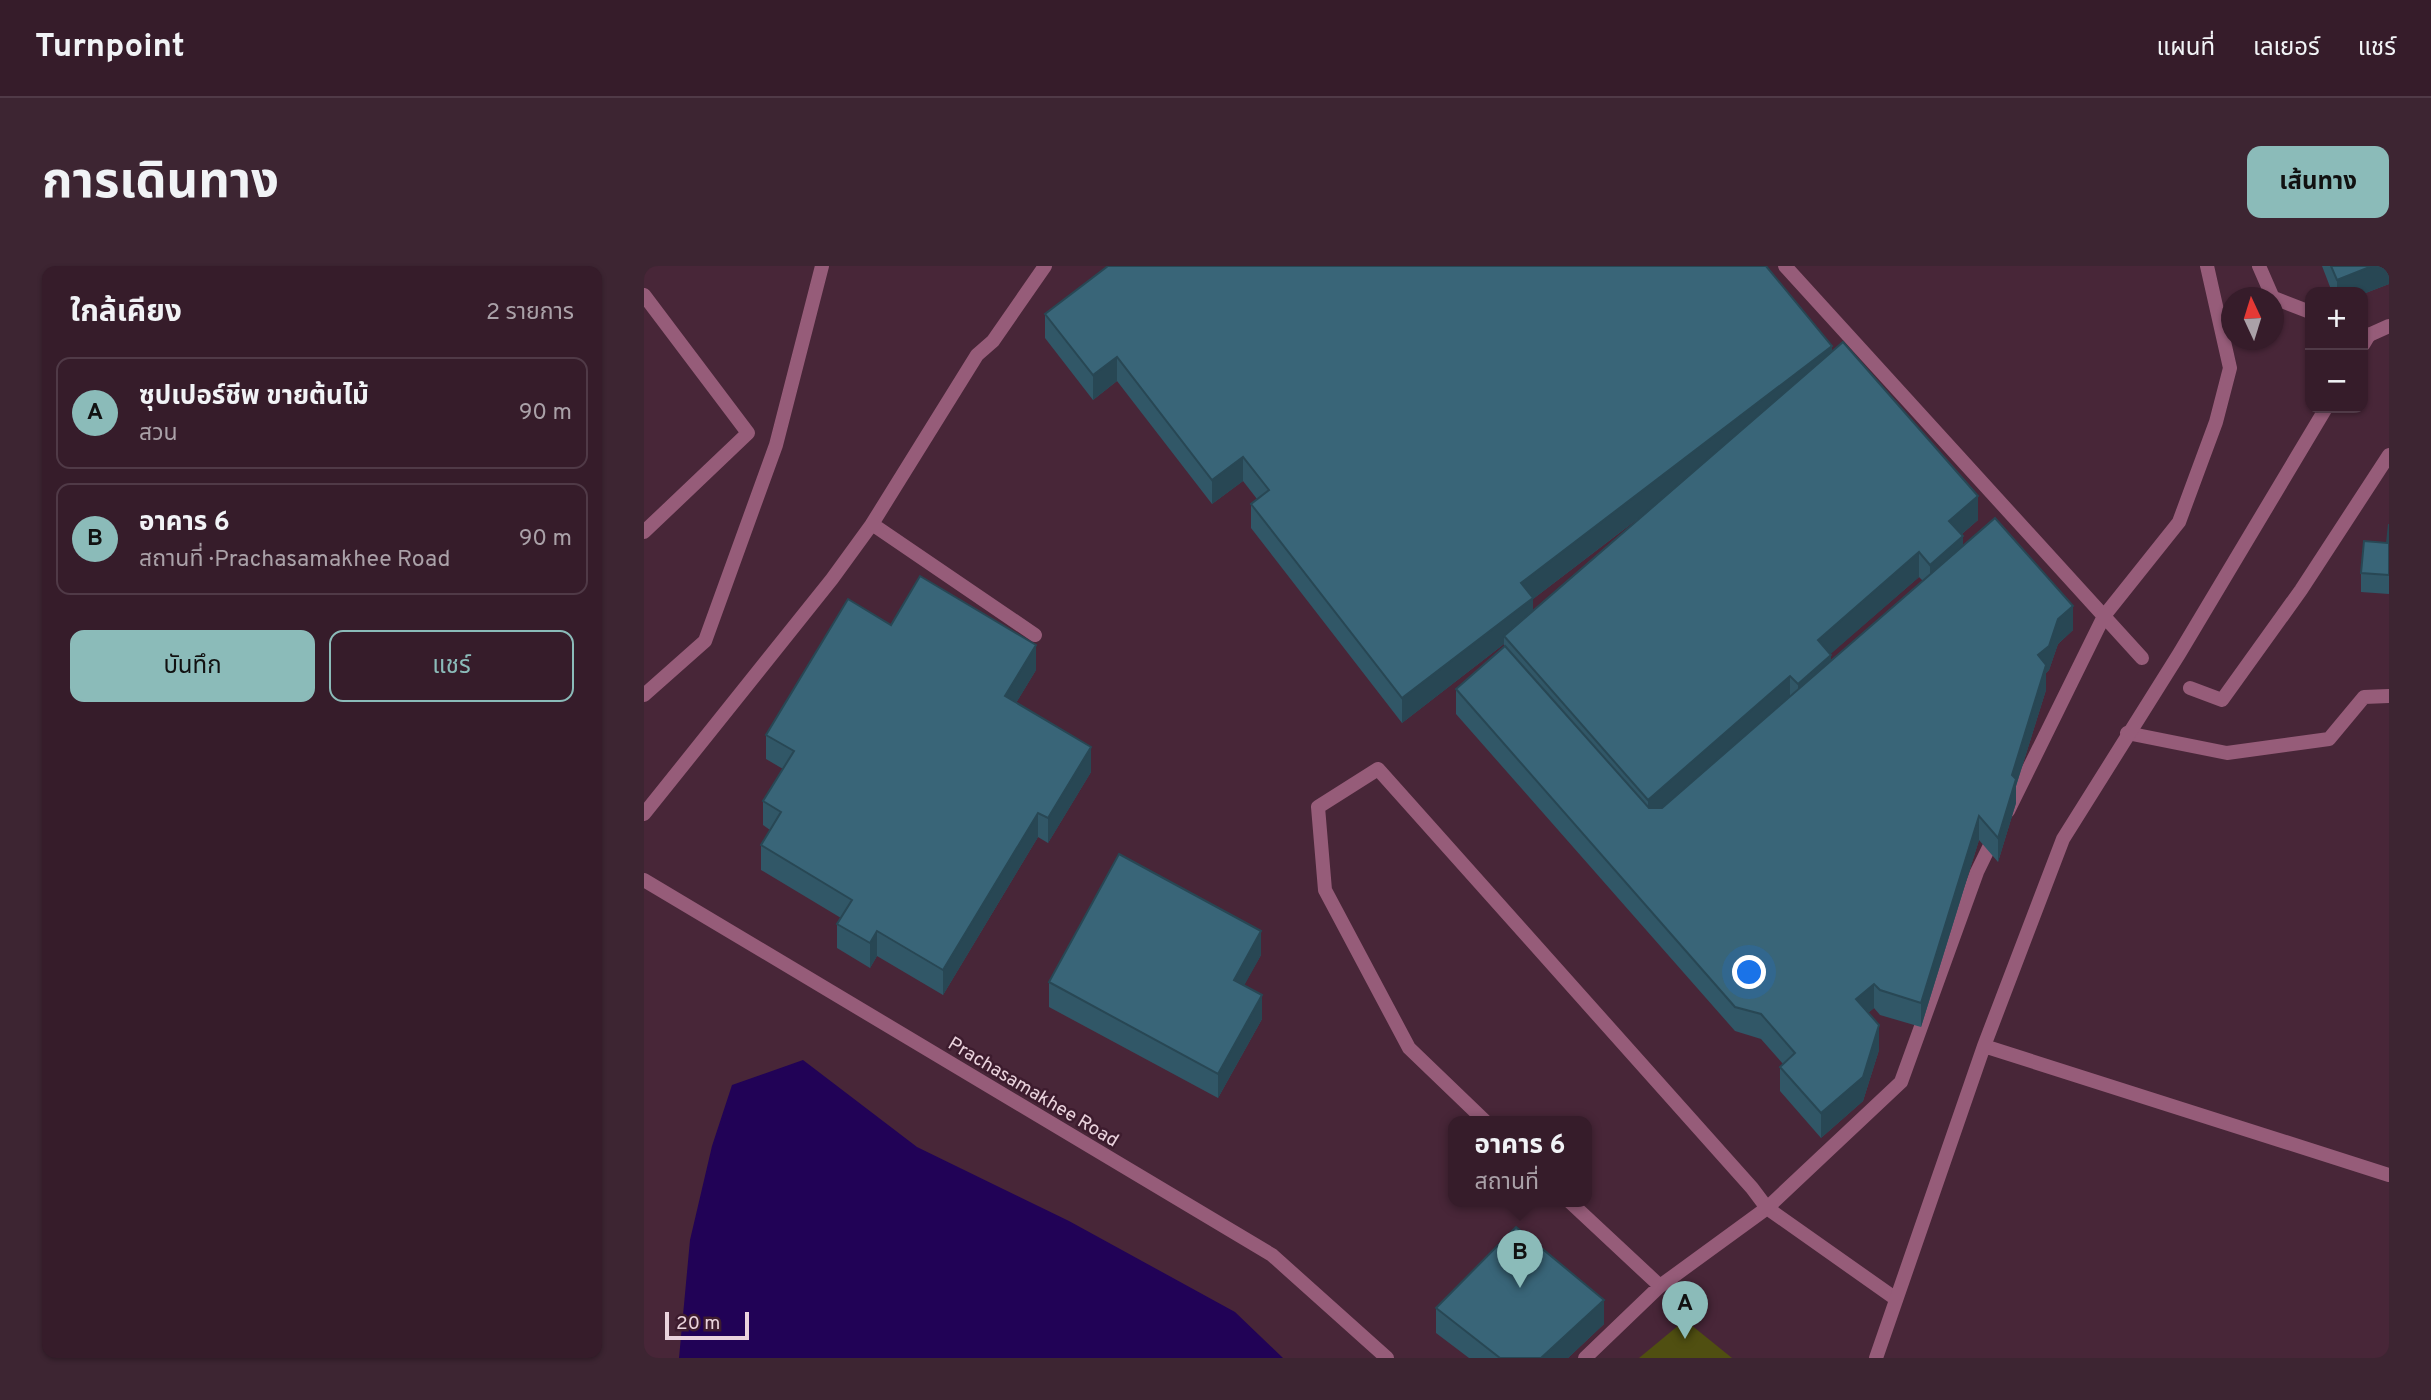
<!DOCTYPE html>
<html lang="th">
<head>
<meta charset="utf-8">
<style>
	:root { --surface:#361c2a; --page:#3d2532; --text:#f1f3f6; --muted:#aaa1a8; --line:#503a47; --accent:#8bbbb9 }
	body { margin:0; font-family:Overpass,"Noto Sans Thai",sans-serif; background:var(--page); color:var(--text) }
	.controls { position:absolute; right:21px; top:21px; display:grid; overflow:hidden; border-radius:14px; box-shadow:0 2px 5px #0004 }
	.controls button { width:63px; height:63px; display:grid; place-items:center; padding:0; border:0; border-bottom:2px solid var(--line); background:var(--surface); color:var(--text); font:35px sans-serif }
	.compass { position:absolute; left:1577px; top:21px; width:63px; height:63px; border-radius:50%; background:var(--surface); box-shadow:0 2px 5px #0004; rotate:356deg }
	.scale { position:absolute; left:21px; bottom:18px; width:84px; box-sizing:border-box; padding-left:7px; border:4px solid #ead3dd; border-top:0; font-size:19px; line-height:24px; white-space:nowrap; color:#ead3dd; -webkit-text-stroke:5px #3d1c2e; paint-order:stroke }
	.you { position:absolute; left:1106px; top:707px; width:24px; height:24px; margin:-18px; border:5px solid #fff; border-radius:50%; background:#1a73e8; box-shadow:0 0 0 10px #1a73e833 }
	.badge { display:grid; place-items:center; width:46px; height:46px; border-radius:50%; background:var(--accent); color:#111; font-size:23px; font-weight:700 }
	.pin { position:absolute; translate:-50% -58px; filter:drop-shadow(0 2px 4px #0008) }
	.pin::after { content:''; position:absolute; top:37px; width:24px; height:21px; background:inherit; clip-path:polygon(0 0,100% 0,50% 100%) }
	.popup { position:absolute; left:804px; top:850px; width:144px; height:91px; box-sizing:border-box; display:grid; place-content:center; border-radius:14px; background:var(--surface); filter:drop-shadow(0 2px 5px #0005); font-size:23px; white-space:nowrap; color:var(--muted) }
	.popup b { font-size:26px; color:var(--text) }
	.popup::after { content:''; position:absolute; left:50%; top:100%; margin-left:-14px; border:14px solid transparent; border-top-color:var(--surface) }
	.list { margin:0; padding:0; list-style:none }
	h2 { display:flex; justify-content:space-between; align-items:center; height:91px; margin:0; padding:0 28px; font-size:30px }
	h2 small { font-size:23px; font-weight:400; color:var(--muted) }
	.list li { display:grid; grid-template-columns:46px 1fr auto; gap:21px; align-items:center; box-sizing:border-box; height:112px; margin:0 14px 14px; padding:0 14px; border:2px solid var(--line); border-radius:14px }
	.list b { display:block; font-size:26px; white-space:nowrap }
	.list p { margin:0; font-size:23px; white-space:nowrap; color:var(--muted) }
	.list em { font-size:23px; font-style:normal; color:var(--muted) }
	.actions { display:flex; gap:14px; padding:21px 28px }
	.actions a { flex:1; padding:16px 0; border:2px solid var(--accent); border-radius:14px; text-align:center; font-size:24px; color:var(--accent) }
	.actions .main { background:var(--accent); color:#111 }
	.map { position:relative; flex:none; width:1745px; height:1092px; overflow:hidden; border-radius:14px }
	header { display:flex; align-items:center; gap:42px; box-sizing:border-box; height:98px; padding:0 35px; background:var(--surface); border-bottom:2px solid var(--line) }
	header strong { font-size:33px }
	nav { display:flex; gap:38px; margin-inline-start:auto; font-size:24px }
	.intro { display:flex; align-items:center; justify-content:space-between; box-sizing:border-box; height:168px; padding:0 42px }
	h1 { margin:0; font-size:49px }
	.button { padding:18px 32px; border-radius:14px; background:var(--accent); color:#111; font-size:24px; font-weight:700 }
	main { display:flex; gap:42px; padding:0 42px }
	aside { flex:1; background:var(--surface); border-radius:14px; box-shadow:0 2px 5px #0004 }
	.map>svg:first-child { display:block }
	.green { fill:#504f11 }
	.water { fill:#210256 }
	.lines { fill:none; stroke-linecap:round; stroke-linejoin:round }
	.service { stroke:#965c79; stroke-width:14 }
	.minor { stroke:#965c79; stroke-width:14 }
	.tertiary { stroke:#965c79; stroke-width:14 }
	.wall { fill:#315767; fill-rule:evenodd }
	.shaded-wall { fill:#284754 }
	.building { fill:#396578; stroke:#284754; stroke-width:2 }
	.labels { text-anchor:middle; stroke-width:5; stroke-linejoin:round; paint-order:stroke }
	.street-label { font-size:19px; fill:#ead3dd; stroke:#3d1c2e }
</style>
</head>
<body>
<header>
<strong>Turnpoint</strong>
<nav><a>แผนที่</a><a>เลเยอร์</a><a>แชร์</a></nav>
</header>
<div class="intro"><h1>การเดินทาง</h1><a class="button">เส้นทาง</a></div>
<main>
<aside>
<h2>ใกล้เคียง<small>2 รายการ</small></h2>
<ul class="list">
<li><span class="badge">A</span><div><b>ซุปเปอร์ชีพ ขายต้นไม้</b><p>สวน</p></div><em>90 m</em></li>
<li><span class="badge">B</span><div><b>อาคาร 6</b><p>สถานที่ · Prachasamakhee Road</p></div><em>90 m</em></li>
</ul>
<div class="actions"><a class="main">บันทึก</a><a>แชร์</a></div>
</aside>
<div class="map">
<svg width="1745" height="1092" viewBox="0 0 1745 1092">
	<rect width="100%" height="100%" fill="#482638"/>
	<path class="green" d="M1041,1054L1088,1092H995Z"/>
	<path class="water" d="M159,794L273,881L425,955L591,1046L639,1092H35L46,974L68,880L88,819Z"/>
	<g class="lines">
		<path class="service" d="M1141,0L1498,392
			M1615,0L1629,32
			M0,29L104,167L0,266
			M1630,32L1666,46
			M1719,67L1725,69L1745,60
			M228,258L333,89L349,75L401,0
			M1546,422L1578,434L1657,324L1745,189
			M0,429L61,375L132,179L178,0
			M1483,467L1583,487L1685,473L1720,431L1745,430
			M1364,545L1460,350L1535,256L1572,156L1586,102L1563,0
			M0,548L188,313L228,258L391,369
			M842,856L765,782L681,624L674,541L734,503L1108,922L1123,942L1252,1033
			M926,936L1016,1020
			M941,1092L1016,1020L1123,942L1257,816L1333,606L1351,569"/>
		<path class="minor" d="M1719,79L1725,69
			M1340,780L1745,909
			M1232,1092L1340,780L1419,573L1535,388L1682,142"/>
		<path class="tertiary" d="M0,614L628,989L743,1092"/>
	</g>
	<path class="wall" d="M1678,0H1745V18L1719,28V26H1688Z
		M401,48L1188,86L1334,254L1318,268L1319,280L1429,364L1414,378L1405,404L1402,407V424L1372,520V537L1354,596L1335,574L1277,761L1236,749L1230,742L1224,747L1235,784L1219,835L1177,872L1136,825V801L1139,798L1117,773L1091,765L812,448V423L860,381V378L758,457L607,262V238L613,233L599,215L568,238L473,115L449,134L401,72ZM1012,239L889,345V333ZM1275,311L1279,315L1187,394L1186,388Z
		M1745,258V328L1717,326V307L1743,277Z
		M392,404L372,437L447,506L404,577L394,571L299,729L233,690L226,702L193,682V658L197,652L117,604V579L126,564L119,559V535L139,503L122,493V469Z
		M617,689L600,719L618,753L574,832L405,741V716Z
		M792,1042L960,1058L924,1092H825L792,1067Z"/>
	<path class="shaded-wall" d="M1728,0H1745V18L1719,28V26H1693V14Z
		M1188,80V104L889,333V356L860,370V378L758,457V432L877,317Z
		M473,91V115L449,134V109Z
		M599,191V215L568,238V214Z
		M1334,230V254L1305,279V255Z
		M1319,270V294L1286,323V299Z
		M1275,286V311L1174,399V374Z
		M1429,340V364L1414,378L1405,404L1402,407V424L1372,520V537L1354,596V572L1394,389L1414,353Z
		M392,379V404L361,455V430Z
		M1187,389V414L1154,443V418Z
		M1146,410V434L1004,558V534Z
		M447,481V506L404,577V552Z
		M394,547V571L299,729V704Z
		M1335,550V574L1277,761V737Z
		M233,665V690L226,702V677Z
		M617,665V689L590,738V714Z
		M1230,718V742L1212,757V733Z
		M618,729V753L574,832V808Z
		M1235,759V784L1219,835L1177,872V847Z
		M960,1034V1058L924,1092H897Z"/>
	<path class="building" d="M464,0H1122L1188,80L877,317L889,332L758,432L607,238L625,224L599,191L568,214L473,91L449,109L401,48Z
		M1687,0H1728L1693,14Z
		M1199,76L1334,230L1305,255L1319,270L1286,299L1275,286L1174,374L1187,389L1154,418L1146,410L1004,534L860,370Z
		M1351,252L1429,340L1414,353L1405,380L1394,389L1402,399L1368,509L1372,513L1354,572L1335,550L1277,737L1236,724L1230,718L1212,733L1235,759L1219,811L1177,847L1136,801L1151,787L1117,748L1091,741L812,423L861,380L1005,542H1018Z
		M1745,258V309L1717,307L1720,275L1743,277Z
		M276,310L392,379L361,430L447,481L404,552L394,547L299,704L233,665L226,677L193,658L208,634L117,579L137,546L119,535L150,485L122,469L204,333L247,359Z
		M475,588L617,665L590,714L618,729L574,808L405,716Z
		M872,961L960,1034L897,1092H856L792,1042Z"/>
	<g class="labels">
		<g class="street-label">
			<text transform="translate(390 825) rotate(31)" y="7">Prachasamakhee Road</text>
		</g>
	</g>
</svg>
<div class="controls">
<button>+</button>
<button>−</button>
</div>
<svg class="compass" viewBox="-18 -18 36 36"><path d="M0-13l5 13h-10z" fill="#e53935"/><path d="M0 13l5-13h-10z" fill="#aaa1a8"/></svg>
<div class="scale">20 m</div>
<div class="you"></div>
<div class="pin badge" style="left:1041px;top:1073px">A</div>
<div class="pin badge" style="left:876px;top:1022px">B</div>
<div class="popup"><b>อาคาร 6</b>สถานที่</div>
</div>
</main>
</body>
</html>
